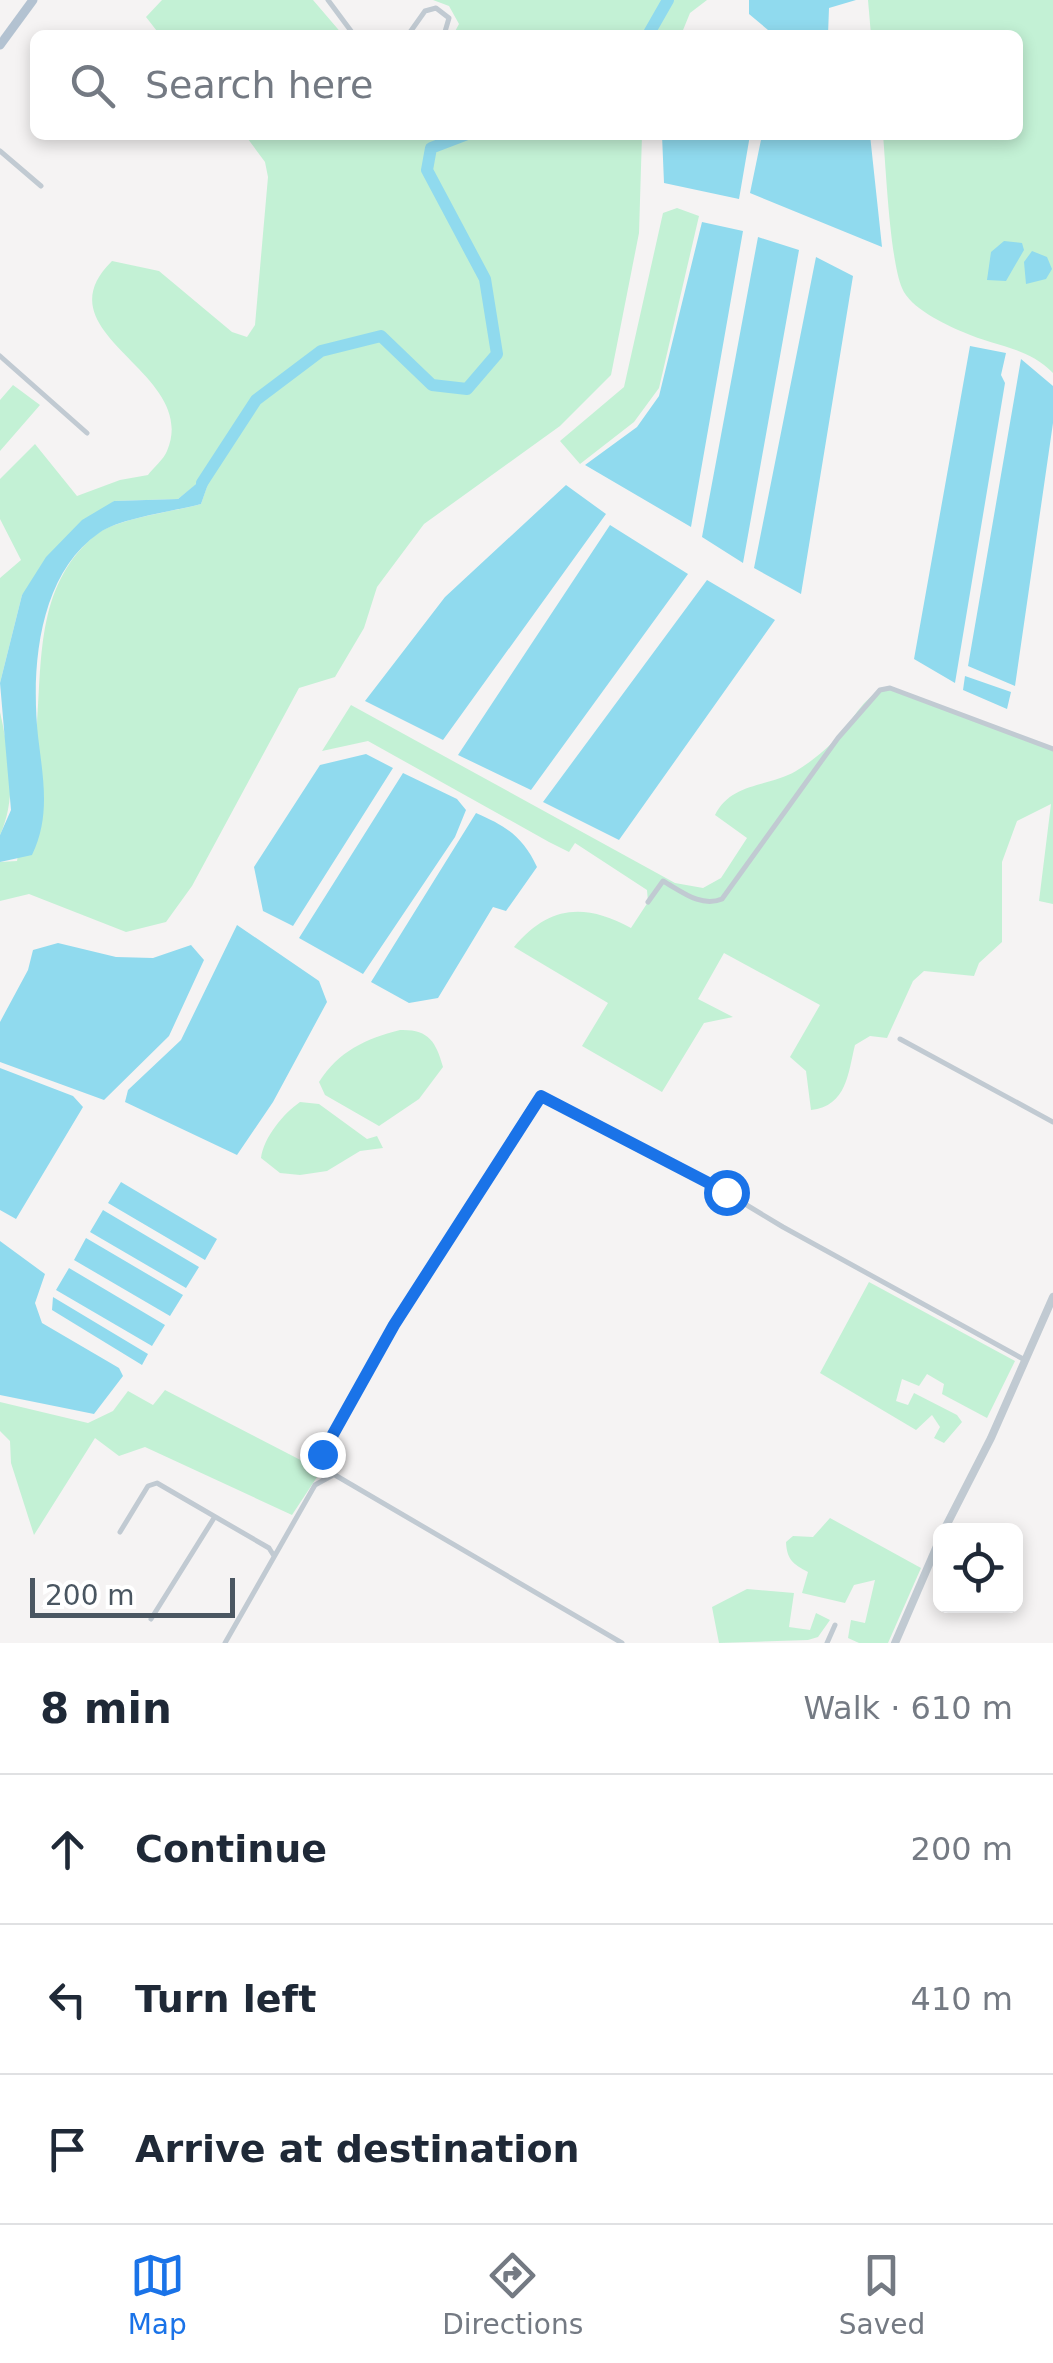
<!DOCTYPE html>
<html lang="en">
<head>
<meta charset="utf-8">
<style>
	:root { --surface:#fff; --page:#f6f6f7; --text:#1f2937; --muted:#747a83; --line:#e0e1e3; --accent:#1a73e8 }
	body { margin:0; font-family:"DejaVu Sans",sans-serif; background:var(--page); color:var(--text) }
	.controls { position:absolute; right:30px; bottom:30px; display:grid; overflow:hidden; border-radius:15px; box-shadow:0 5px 15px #0003 }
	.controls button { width:90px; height:90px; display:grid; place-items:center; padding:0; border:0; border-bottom:2px solid var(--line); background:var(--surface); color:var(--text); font:50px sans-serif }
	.scale { position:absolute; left:30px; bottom:25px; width:205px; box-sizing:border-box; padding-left:10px; border:5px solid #4a5661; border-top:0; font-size:28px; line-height:35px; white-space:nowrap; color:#4a5661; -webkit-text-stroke:8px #fff; paint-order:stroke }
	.stop { position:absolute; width:30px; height:30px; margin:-22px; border:8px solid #1a73e8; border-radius:50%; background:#fff }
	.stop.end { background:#1a73e8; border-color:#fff; box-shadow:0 2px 10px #0008 }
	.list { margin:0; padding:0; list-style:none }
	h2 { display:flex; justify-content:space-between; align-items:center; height:130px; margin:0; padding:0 40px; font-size:42px }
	h2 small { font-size:32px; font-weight:400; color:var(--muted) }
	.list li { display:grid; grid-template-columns:65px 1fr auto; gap:30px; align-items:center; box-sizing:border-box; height:150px; padding:0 40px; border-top:2px solid var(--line) }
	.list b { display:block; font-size:38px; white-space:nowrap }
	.list em { font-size:32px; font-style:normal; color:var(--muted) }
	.icon { flex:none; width:55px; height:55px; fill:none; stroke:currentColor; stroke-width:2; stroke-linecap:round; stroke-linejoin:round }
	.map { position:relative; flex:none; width:1053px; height:1643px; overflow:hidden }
	.search { position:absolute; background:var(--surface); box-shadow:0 5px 15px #0003; left:30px; right:30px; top:30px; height:110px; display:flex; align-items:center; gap:25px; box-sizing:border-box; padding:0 35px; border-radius:15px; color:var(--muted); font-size:38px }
	.sheet { height:580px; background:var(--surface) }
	nav { display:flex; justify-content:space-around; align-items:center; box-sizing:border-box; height:140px; border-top:2px solid var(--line); background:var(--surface); font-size:28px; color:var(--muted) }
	nav a { display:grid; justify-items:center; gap:5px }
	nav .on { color:var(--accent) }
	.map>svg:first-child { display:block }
	.green { fill:#c3f1d5 }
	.water { fill:#90daee }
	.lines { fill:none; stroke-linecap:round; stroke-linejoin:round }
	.river { stroke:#90daee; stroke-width:12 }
	.minor { stroke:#c1cad2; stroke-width:5 }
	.tertiary { stroke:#c1cad2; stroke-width:8 }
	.primary { stroke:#b3c2d1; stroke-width:9 }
	.route { stroke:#1a73e8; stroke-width:12 }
</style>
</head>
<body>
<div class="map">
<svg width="1053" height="1643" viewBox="0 0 1053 1643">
	<rect width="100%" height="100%" fill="#f5f3f3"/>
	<path class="green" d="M162,0H313L343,35H160L146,17Z
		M433,0H707L690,13L681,35H453L459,24L449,6Z
		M868,0H1053V373C1026,346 996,347 963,332C944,324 910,308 902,288C890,260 886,169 883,135H1018V35H871Z
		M245,135H642L639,233L611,375L560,426L424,524L377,587L364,628L335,677L299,688L192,886L166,922L126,932L29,894L0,901V862L17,861C24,816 35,769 37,724C42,655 37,581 98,533C117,519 176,511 201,504L212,472L178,499L114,501L22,595L0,683V578L21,560L0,519V479L35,444L77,496L120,480L148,475C153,468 164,459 167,451C201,371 37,335 112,261L159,271L232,332L247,337L255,325L268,177L265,162Z
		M677,208L699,216L659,388L634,422L580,464L560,441L624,387L663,213Z
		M13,385L40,405L0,451V400Z
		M890,688L1053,749V904L1039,901L1051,804L1017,821L1002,862V942L979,963L974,976L924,971L913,981L887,1038L870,1036L855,1045C848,1073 847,1106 811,1110L806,1071L790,1057L820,1005L724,953L698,999L733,1017L704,1023L662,1092L582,1046L608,1003L514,947C549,905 585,903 631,928L648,902L647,890L575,843L569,852L549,842L368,741L322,751L351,705L675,883L703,888L721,878L747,838L715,815C731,782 769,787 796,771C811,762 828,748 840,735C855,718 865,692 890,688Z
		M0,712C9,754 18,795 0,835Z
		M400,1030C428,1029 436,1041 443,1067L419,1099L379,1126L325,1095L319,1082C339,1051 365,1039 400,1030Z
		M300,1102L319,1104L367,1139L377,1136L383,1148L360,1151L327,1171L300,1175L280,1173L261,1158C264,1137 283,1114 300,1102Z
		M869,1282L1015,1361L987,1418L942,1394L944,1384L927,1374L919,1386L902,1379L896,1401L908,1405L914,1393L957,1415L962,1422L944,1443L934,1438L940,1427L932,1415L916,1430L820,1373Z
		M165,1390L316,1468L317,1477L292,1515L145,1447L119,1456L95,1438L34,1535L11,1463L10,1441L0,1431V1402L88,1423L113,1411L128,1391L153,1405Z
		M830,1518L921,1568L888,1643H859L848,1638L851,1620L865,1623L875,1580L854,1585L845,1603L802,1593L808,1572C793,1564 787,1560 786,1542L793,1536L813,1537Z
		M747,1589L794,1593L789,1627L810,1630L816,1613L830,1620L818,1637L808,1640L719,1643L712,1607Z"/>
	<path class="water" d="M749,0H856L829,8L828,35H774L749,14Z
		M662,135H750L739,199L664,183Z
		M762,135H870L882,247L750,193Z
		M702,222L743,231L691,527L585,465L637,427L659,396Z
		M758,237L799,250L743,563L702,537Z
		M1004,241L1022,243L1024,250L1006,281L987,280L991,252Z
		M1032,251L1047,257L1052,269L1046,279L1026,284L1024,262Z
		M816,257L853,276L801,594L754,568Z
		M970,346L1006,353L1001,375L1005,383L955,683L914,659Z
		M1021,359L1053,386V423L1015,686L968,666Z
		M213,470L201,504C176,511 119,518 99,533C38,575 31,669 38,736C43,778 51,816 32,855L0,862V835L11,810L0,683L22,595L46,557L82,520L114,501L178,499Z
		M566,485L606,514L443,740L365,701L445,597Z
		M610,525L688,574L531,790L458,755Z
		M707,580L775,620L619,840L543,802Z
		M965,676L1011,692L1007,709L963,690Z
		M366,754L393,768L293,926L263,911L254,867L320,765Z
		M403,773L457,799L466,810L455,837L363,974L299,938Z
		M476,813C506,826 523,837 537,867L506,911L493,907L438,998L409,1003L371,982Z
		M237,925L319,981L327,1002L273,1102L237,1155L125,1102L128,1090L181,1040Z
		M58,943L116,957L153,958L191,945L204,960L169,1036L104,1100L0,1062V1022L28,970L33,950Z
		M0,1068L73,1096L83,1107L16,1219L0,1210Z
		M121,1182L217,1239L205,1260L108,1203Z
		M103,1210L199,1267L186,1288L90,1232Z
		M86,1238L183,1295L170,1316L74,1260Z
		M0,1241L45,1274L35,1303L42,1323L119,1368L123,1376L94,1414L0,1395Z
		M69,1268L165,1325L152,1346L56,1290Z
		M53,1297L148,1354L142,1365L52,1310Z"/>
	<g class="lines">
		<path class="river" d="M648,35L668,0
			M202,483L256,400L321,351L381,336L432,385L467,389L497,354L485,279L427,170L431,148L465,135"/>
		<path class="minor" d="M328,0L354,35
			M408,35L425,11L436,8L449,18L444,35
			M0,151L41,186
			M0,356L87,433
			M648,902L663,881C681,891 701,908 722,899L838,738L880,690L890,688L1053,749
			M900,1039L1053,1122
			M323,1468L622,1643
			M324,1478L322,1454L394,1325L532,1104L545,1095L687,1169L783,1227L1025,1360
			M120,1532L148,1486L157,1483L269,1548L274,1556
			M151,1619L214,1518
			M225,1643L315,1485L333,1475
			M827,1643L835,1625"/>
		<path class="tertiary" d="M944,1530L991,1438L1053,1297
			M895,1643L940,1539"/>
		<path class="primary" d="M0,45L33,0"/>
	</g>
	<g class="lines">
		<path class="route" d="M322,1454L394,1325L541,1096L726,1192"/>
	</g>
</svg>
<div class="controls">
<button><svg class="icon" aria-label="locate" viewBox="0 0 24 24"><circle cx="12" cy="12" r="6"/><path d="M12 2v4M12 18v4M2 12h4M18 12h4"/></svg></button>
</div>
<div class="scale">200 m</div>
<div class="stop" style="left:726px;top:1192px"></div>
<div class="stop end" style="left:322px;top:1454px"></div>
<div class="search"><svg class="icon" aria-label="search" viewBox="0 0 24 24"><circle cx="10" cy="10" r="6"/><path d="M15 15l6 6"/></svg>Search here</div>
</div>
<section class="sheet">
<h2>8 min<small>Walk · 610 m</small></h2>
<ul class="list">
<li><svg class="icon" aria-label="ahead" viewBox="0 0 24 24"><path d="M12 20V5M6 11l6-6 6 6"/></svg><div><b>Continue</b></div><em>200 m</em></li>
<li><svg class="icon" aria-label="left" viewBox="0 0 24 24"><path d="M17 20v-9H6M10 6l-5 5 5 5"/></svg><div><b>Turn left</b></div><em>410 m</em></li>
<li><svg class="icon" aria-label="arrive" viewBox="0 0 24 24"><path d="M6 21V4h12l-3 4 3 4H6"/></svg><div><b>Arrive at destination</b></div></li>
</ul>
</section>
<nav>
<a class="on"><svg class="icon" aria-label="map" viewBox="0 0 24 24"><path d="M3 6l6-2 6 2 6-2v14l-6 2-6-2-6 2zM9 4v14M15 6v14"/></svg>Map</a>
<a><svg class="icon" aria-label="directions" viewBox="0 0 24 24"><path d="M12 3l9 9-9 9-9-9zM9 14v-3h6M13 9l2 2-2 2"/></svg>Directions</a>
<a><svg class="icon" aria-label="saved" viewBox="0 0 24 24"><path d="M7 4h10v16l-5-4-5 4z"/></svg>Saved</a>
</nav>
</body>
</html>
